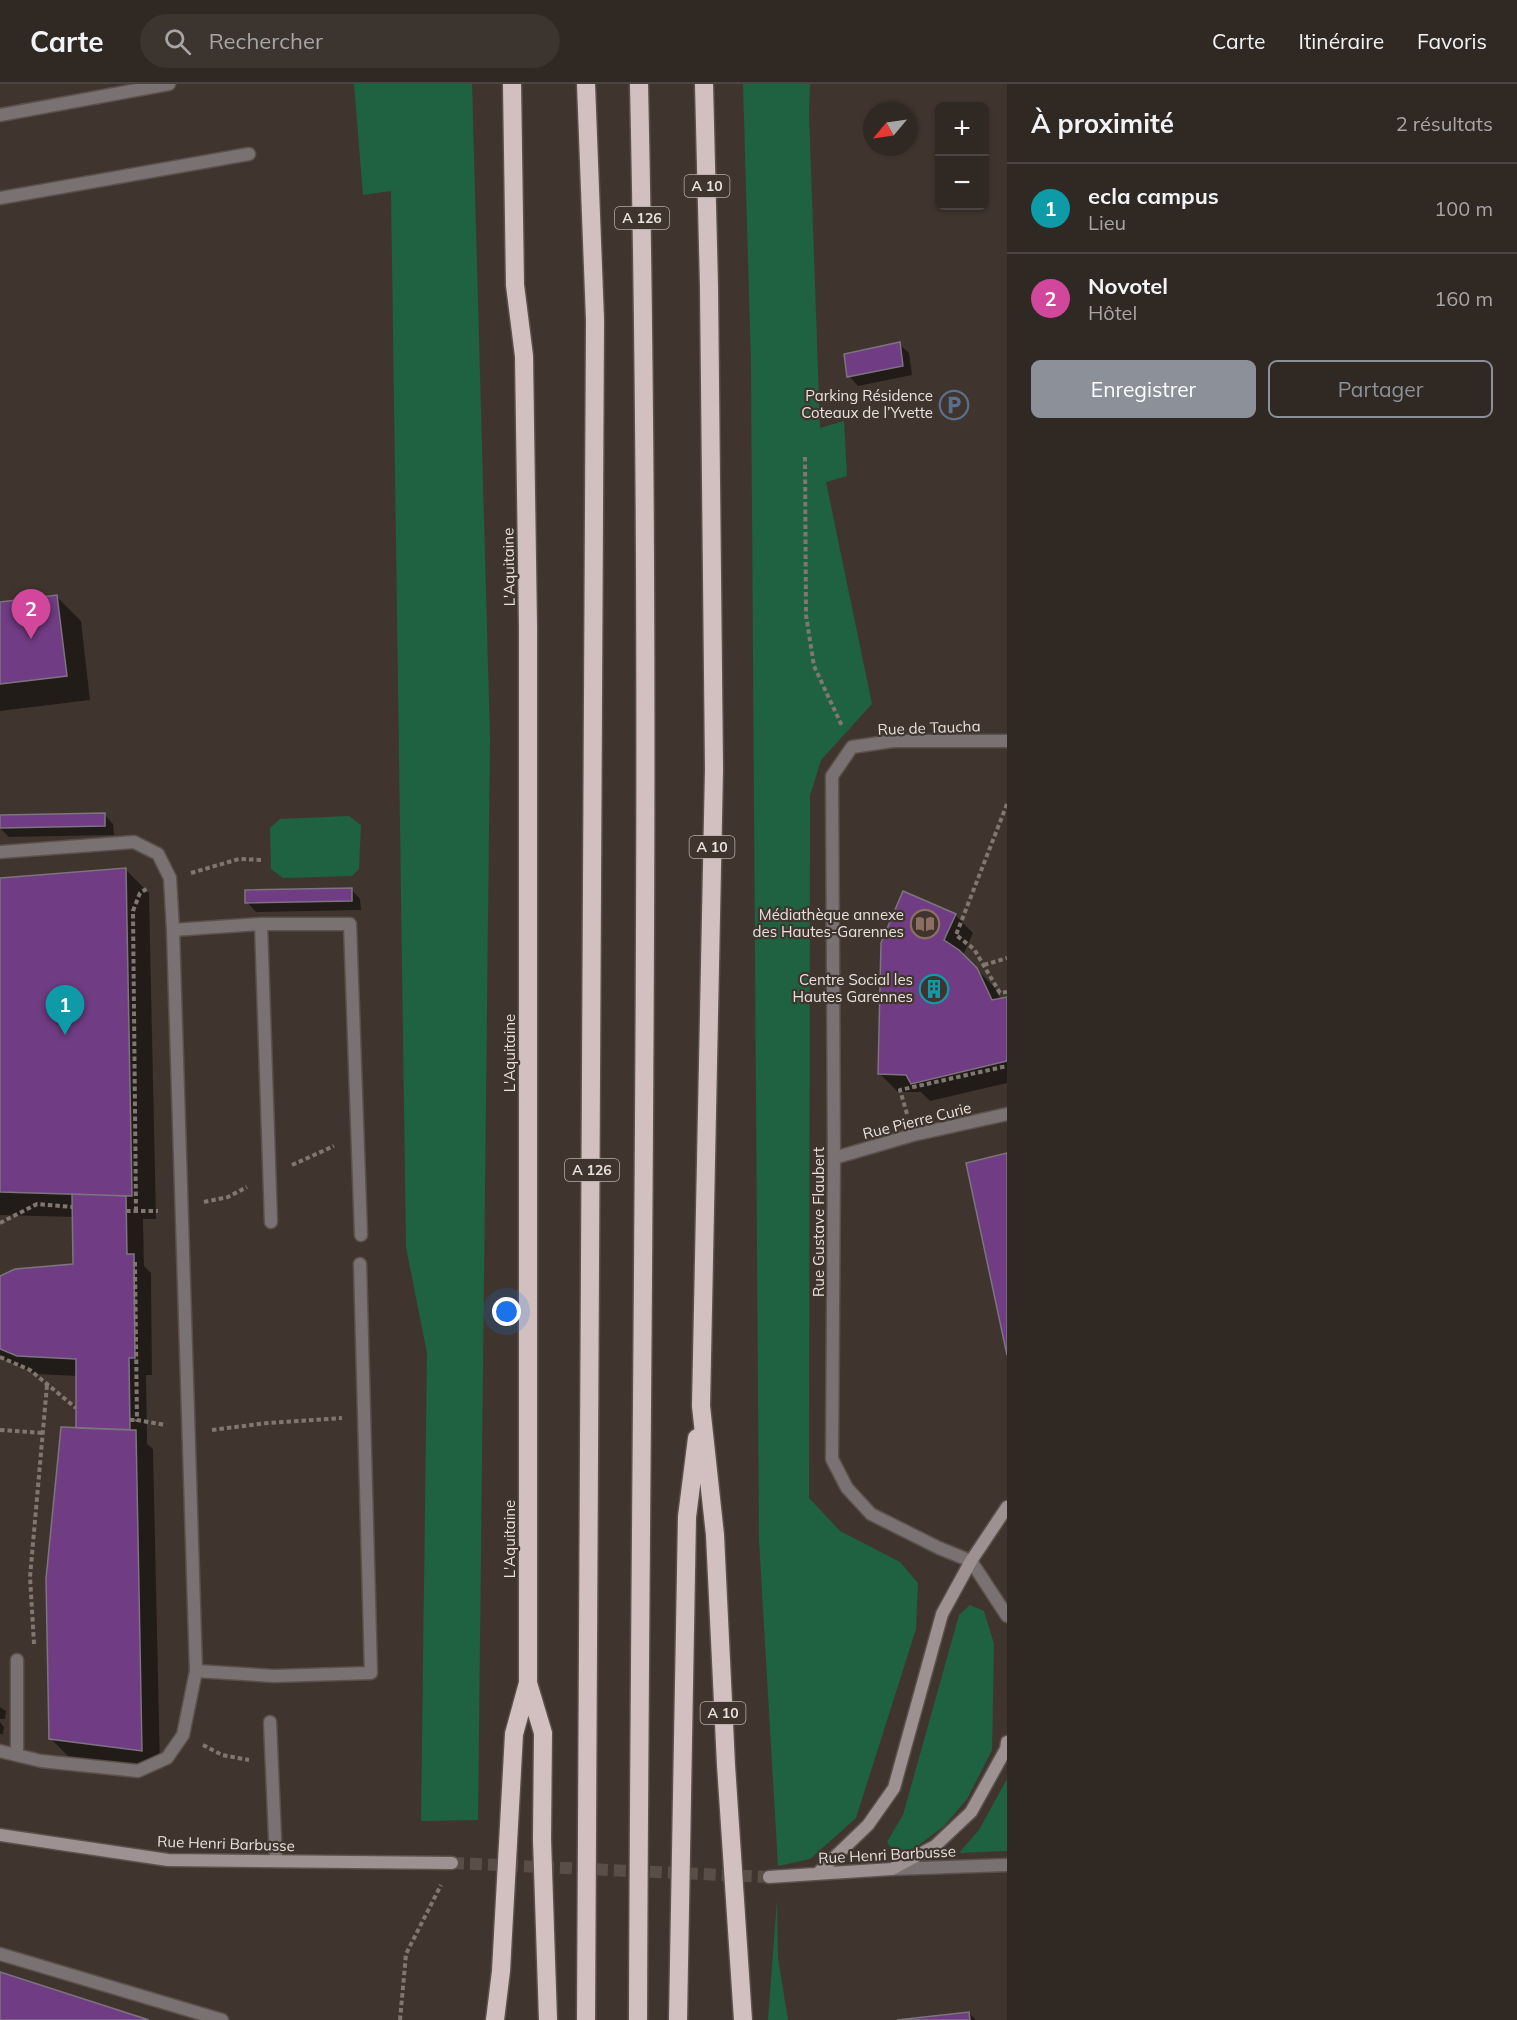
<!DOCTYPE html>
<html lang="fr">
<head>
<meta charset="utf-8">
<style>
	:root { --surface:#302822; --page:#3c342f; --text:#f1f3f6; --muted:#a8a6a5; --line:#4b4440; --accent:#8c9099 }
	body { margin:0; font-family:Mulish,sans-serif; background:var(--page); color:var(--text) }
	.controls { position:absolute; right:18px; top:18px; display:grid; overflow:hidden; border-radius:9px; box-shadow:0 2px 4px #0004 }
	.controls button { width:54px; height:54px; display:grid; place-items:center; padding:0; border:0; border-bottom:2px solid var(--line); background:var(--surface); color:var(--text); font:30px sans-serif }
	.compass { position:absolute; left:863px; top:18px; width:54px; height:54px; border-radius:50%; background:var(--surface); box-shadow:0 2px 4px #0004; rotate:241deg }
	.you { position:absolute; left:507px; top:1228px; width:21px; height:21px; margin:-15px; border:4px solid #fff; border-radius:50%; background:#1a73e8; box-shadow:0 0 0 9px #1a73e833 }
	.badge { display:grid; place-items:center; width:39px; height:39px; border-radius:50%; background:var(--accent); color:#fff; font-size:20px; font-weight:700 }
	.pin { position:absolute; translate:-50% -50px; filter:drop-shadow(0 2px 3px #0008) }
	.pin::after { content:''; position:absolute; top:32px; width:21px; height:18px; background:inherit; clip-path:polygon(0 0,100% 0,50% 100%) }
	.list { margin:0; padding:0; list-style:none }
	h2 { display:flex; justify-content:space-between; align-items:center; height:78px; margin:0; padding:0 24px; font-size:26px }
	h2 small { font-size:20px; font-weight:400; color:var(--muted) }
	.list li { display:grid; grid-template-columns:39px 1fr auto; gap:18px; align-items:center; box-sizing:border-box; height:90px; padding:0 24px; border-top:2px solid var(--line) }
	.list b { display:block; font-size:22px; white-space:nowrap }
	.list p { margin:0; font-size:20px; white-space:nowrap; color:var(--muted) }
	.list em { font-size:20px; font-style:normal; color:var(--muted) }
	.actions { display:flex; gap:12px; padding:18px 24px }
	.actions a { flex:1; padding:14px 0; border:2px solid var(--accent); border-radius:9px; text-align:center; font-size:21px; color:var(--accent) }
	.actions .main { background:var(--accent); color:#fff }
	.icon { flex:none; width:33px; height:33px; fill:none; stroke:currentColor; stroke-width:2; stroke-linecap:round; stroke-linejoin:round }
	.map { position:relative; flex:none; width:1007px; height:1936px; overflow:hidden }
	header { display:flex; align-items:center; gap:36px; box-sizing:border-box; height:84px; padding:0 30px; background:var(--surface); border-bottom:2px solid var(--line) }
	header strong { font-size:28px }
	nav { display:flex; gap:33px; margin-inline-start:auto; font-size:21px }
	.search { width:420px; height:54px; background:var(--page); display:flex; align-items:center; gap:15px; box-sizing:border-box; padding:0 21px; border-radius:33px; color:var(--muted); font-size:22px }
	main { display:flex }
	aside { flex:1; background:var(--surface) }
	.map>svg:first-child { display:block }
	.green { fill:#1e6241 }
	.shadow { fill:#0007 }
	.building { fill:#703c83; stroke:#7c747f; stroke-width:1.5 }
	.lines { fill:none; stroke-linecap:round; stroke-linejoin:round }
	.secondary-tunnel { stroke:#594f48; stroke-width:12; stroke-dasharray:12 6; stroke-linecap:butt }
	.lane-casing { stroke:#5b514a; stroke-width:15 }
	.street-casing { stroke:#5b514a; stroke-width:15 }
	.secondary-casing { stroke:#5b514a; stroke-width:15 }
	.highway-casing { stroke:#5b514a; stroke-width:21 }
	.path { stroke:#807770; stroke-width:4; stroke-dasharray:4.5 3; stroke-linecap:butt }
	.lane { stroke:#797172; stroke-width:12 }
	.street { stroke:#797172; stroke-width:12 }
	.secondary { stroke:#9d9192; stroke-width:12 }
	.highway { stroke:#d2c0c0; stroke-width:18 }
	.labels { text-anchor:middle; stroke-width:4.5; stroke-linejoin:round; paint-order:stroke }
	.shield { fill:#40352e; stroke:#b6ada8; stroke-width:1.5 }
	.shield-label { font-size:14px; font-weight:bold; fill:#e8e1dc }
	.poi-label { font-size:15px; fill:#e8e1dc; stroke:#40352e; text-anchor:end }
	.street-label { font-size:15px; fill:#e8e1dc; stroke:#40352e }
</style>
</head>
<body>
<header>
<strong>Carte</strong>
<div class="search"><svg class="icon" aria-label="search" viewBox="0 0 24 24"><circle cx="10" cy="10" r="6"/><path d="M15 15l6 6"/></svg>Rechercher</div>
<nav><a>Carte</a><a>Itinéraire</a><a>Favoris</a></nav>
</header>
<main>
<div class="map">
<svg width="1007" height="1936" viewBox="0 0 1007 1936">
	<rect width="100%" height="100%" fill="#40352e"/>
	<path class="green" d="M354,0H472L490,654L478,1736L421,1737L427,1269L406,1163L391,107L363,111Z
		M743,0H810L809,30L820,344L844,337L847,392L826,398L872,620L821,676L810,712L809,1414L840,1447L900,1478L918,1499L916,1545L856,1734L810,1775L778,1782L759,1456L751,279Z
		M349,732L361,741L359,785L352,792L283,794L271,785L270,744L280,735Z
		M970,1521L984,1527L994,1560L992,1666L967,1715L944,1742L915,1764L896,1771L887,1758L903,1731L959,1531Z
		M1007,1695V1767L959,1769L979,1746Z
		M777,1816L778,1874L788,1936H768Z"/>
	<path class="shadow" d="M899,260L909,269L912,291L858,302L849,292Z
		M57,513L81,537L90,616L0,627V520Z
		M104,730L113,740L114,751L9,753L0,744V732Z
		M125,785L149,809L156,1135H143L144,1182L151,1189L152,1291H146L147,1354V1360L153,1365L160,1684L68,1672L50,1654L77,1345V1292L36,1290L0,1273V1193L74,1181V1133L0,1131V796Z
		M351,805L360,815L361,826L256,828L247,818Z
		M955,831L973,849L963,871L995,904L1001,916L1007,915V999L930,1017L921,1008H898L880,990Z
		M0,1623L6,1627L5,1635H0Z
		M0,1638L4,1643L3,1650H0Z
		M969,1929L976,1936H910Z"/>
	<path class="building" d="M900,258L903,282L847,293L844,270Z
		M57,511L67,592L0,600V518Z
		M105,729V742L0,744V731Z
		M126,784L132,1112L0,1108V794Z
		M352,804V817L245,819V806Z
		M903,807L956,830L944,856L959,866L977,884L992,916L1007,913V977L911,1000L906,991L878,990L881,859Z
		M1007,1069V1271L966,1079Z
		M72,1110L126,1112L127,1170H134L135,1274H129L130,1346L76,1344V1275L17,1272L0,1265V1192L15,1185L73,1180Z
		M61,1343L136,1346L142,1667L49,1655L46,1495Z
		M0,1888L149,1936H0Z
		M969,1928L970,1936H897Z"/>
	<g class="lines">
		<path class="secondary-tunnel" d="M452,1779L769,1793"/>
		<g class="lane-casing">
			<path id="lane" d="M0,31L169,0
				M0,114L249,70
				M0,768L134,758L158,770L170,794L173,846L196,1587L274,1592L371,1589L360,1180
				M261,840L271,1138
				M173,846L261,840H350L361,1151
				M270,1638L276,1777
				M0,1667L41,1677L138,1687L167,1674L183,1651L196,1587
				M17,1671V1576
				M0,1870L222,1936"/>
		</g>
		<g class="street-casing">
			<path id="street" d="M1007,657H893L852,663L832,692L834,1074L832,1375L847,1404L871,1430L939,1464L971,1477L1007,1532
				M834,1074L913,1051L1007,1030
				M892,1785L1007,1781"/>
		</g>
		<g class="secondary-casing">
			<path id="secondary" d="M0,1751L168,1776L452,1779
				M817,1790L868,1741L894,1704L942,1530L971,1477L1007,1423
				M769,1793L892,1785L935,1762L971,1728L1006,1665L1007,1658"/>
		</g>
		<g class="highway-casing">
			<path id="highway" d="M704,0L709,203L714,685L701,1322L715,1451L726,1681L743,1936
				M528,1599L543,1649L542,1755L548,1936
				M495,1936L501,1887L514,1650L528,1599V543L524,272L515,201L512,0
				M586,1936L595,236L586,0
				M638,1936C640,1291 653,645 639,0
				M678,1936L687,1433L697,1354"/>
		</g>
		<path class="path" d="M805,373L806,531L814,582L842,642
			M1007,720L956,851L974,865L1000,909L1007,908
			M191,789L239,775L264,776
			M984,881L1007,874
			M907,1030L900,1006L1007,982
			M292,1081L334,1062
			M204,1118L228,1113L247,1103
			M126,1127H158
			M136,1127L133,827L140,809L148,804
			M0,1139L37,1120L72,1123
			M135,1178L137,1336L166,1341
			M0,1273L30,1286L76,1324
			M130,1336H137
			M0,1346L43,1349
			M212,1346L267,1339L342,1334
			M34,1560L30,1493L47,1301
			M203,1661L222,1671L249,1676
			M400,1936L406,1870L441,1801"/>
		<use href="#lane" class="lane"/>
		<use href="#street" class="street"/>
		<use href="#secondary" class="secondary"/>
		<use href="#highway" class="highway"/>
	</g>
	<defs>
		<g id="parking-ring" transform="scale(1.5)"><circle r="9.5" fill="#40352e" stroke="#5c6f8a" stroke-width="1.5"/><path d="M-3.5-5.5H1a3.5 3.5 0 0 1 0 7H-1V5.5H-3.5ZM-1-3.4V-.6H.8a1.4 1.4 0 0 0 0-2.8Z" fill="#5c6f8a"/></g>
		<g id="library-ring" transform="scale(1.5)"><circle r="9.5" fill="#40352e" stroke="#8d6e63" stroke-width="1.5"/><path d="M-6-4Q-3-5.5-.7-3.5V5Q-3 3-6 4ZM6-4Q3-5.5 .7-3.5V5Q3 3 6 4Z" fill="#8d6e63"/></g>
		<g id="building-ring" transform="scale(1.5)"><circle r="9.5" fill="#40352e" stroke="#0f9aa8" stroke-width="1.5"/><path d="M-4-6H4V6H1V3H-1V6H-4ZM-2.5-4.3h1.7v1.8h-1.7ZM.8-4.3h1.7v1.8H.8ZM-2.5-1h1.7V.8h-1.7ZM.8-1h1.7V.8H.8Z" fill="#0f9aa8"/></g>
	</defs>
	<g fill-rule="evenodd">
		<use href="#parking-ring" x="954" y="321"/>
		<use href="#library-ring" x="925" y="840"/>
		<use href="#building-ring" x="934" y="905"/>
	</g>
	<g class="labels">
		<g class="shield">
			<rect x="684.5" y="91" width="45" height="22" rx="4.5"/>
			<rect x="615" y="123" width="54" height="22" rx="4.5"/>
			<rect x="689.5" y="752" width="45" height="22" rx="4.5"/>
			<rect x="565" y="1075" width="54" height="22" rx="4.5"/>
			<rect x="700.5" y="1618" width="45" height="22" rx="4.5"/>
		</g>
		<g class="shield-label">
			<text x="707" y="107">A 10</text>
			<text x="642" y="139">A 126</text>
			<text x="712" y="768">A 10</text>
			<text x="592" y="1091">A 126</text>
			<text x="723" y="1634">A 10</text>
		</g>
		<g class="poi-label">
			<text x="933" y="317">Parking Résidence<tspan x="933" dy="17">Coteaux de l’Yvette</tspan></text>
			<text x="904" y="836">Médiathèque annexe<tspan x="904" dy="17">des Hautes-Garennes</tspan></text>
			<text x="913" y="901">Centre Social les<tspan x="913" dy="17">Hautes Garennes</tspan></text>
		</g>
		<g class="street-label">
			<text transform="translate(509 483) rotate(-91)" y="5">L'Aquitaine</text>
			<text transform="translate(929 644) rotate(-2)" y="5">Rue de Taucha</text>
			<text transform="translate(510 969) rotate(-90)" y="5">L'Aquitaine</text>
			<text transform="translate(917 1037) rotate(-14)" y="5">Rue Pierre Curie</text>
			<text transform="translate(819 1138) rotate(-90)" y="5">Rue Gustave Flaubert</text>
			<text transform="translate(510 1455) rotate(-90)" y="5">L'Aquitaine</text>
			<text transform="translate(226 1760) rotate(2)" y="5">Rue Henri Barbusse</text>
			<text transform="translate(887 1771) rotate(-3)" y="5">Rue Henri Barbusse</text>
		</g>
	</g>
</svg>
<div class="controls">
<button>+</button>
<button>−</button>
</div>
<svg class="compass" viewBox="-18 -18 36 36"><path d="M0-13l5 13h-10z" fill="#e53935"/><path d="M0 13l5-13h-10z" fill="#a8a6a5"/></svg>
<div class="you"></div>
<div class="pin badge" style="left:65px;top:951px;background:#0f9aa8">1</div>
<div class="pin badge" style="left:31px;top:555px;background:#d1479c">2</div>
</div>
<aside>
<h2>À proximité<small>2 résultats</small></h2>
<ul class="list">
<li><span class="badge" style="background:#0f9aa8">1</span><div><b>ecla campus</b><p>Lieu</p></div><em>100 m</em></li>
<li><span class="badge" style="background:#d1479c">2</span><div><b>Novotel</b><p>Hôtel</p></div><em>160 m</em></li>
</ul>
<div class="actions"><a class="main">Enregistrer</a><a>Partager</a></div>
</aside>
</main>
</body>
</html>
